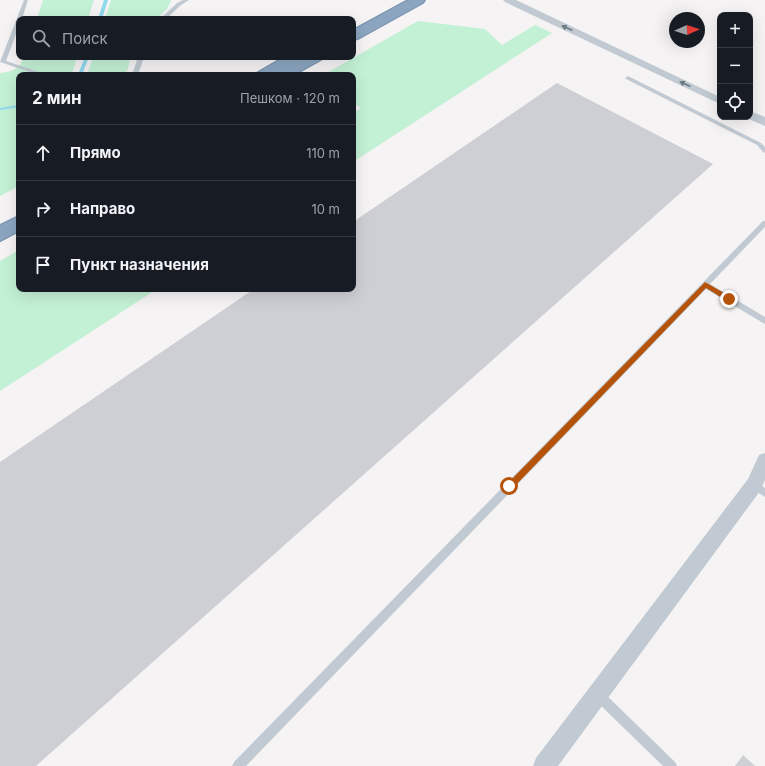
<!DOCTYPE html>
<html lang="ru">
<head>
<meta charset="utf-8">
<style>
	:root { --surface:#171b24; --page:#242831; --text:#f1f3f6; --muted:#9ea1a6; --line:#363941 }
	body { margin:0; font-family:Inter,sans-serif; background:var(--page); color:var(--text) }
	.controls { position:absolute; right:12px; top:12px; display:grid; overflow:hidden; border-radius:8px; box-shadow:0 4px 16px #0002 }
	.controls button { width:36px; height:36px; display:grid; place-items:center; padding:0; border:0; border-bottom:1px solid var(--line); background:var(--surface); color:var(--text); font:20px sans-serif }
	.compass { position:absolute; left:669px; top:12px; width:36px; height:36px; border-radius:50%; background:var(--surface); box-shadow:0 4px 16px #0002; rotate:87deg }
	.stop { position:absolute; width:12px; height:12px; margin:-9px; border:3px solid #b45309; border-radius:50%; background:#fff }
	.stop.end { background:#b45309; border-color:#fff; box-shadow:0 1px 4px #0008 }
	.list { margin:0; padding:0; list-style:none }
	h2 { display:flex; justify-content:space-between; align-items:center; height:52px; margin:0; padding:0 16px; font-size:17px }
	h2 small { font-size:13px; font-weight:400; color:var(--muted) }
	.list li { display:grid; grid-template-columns:26px 1fr auto; gap:12px; align-items:center; box-sizing:border-box; height:56px; padding:0 16px; border-top:1px solid var(--line) }
	.list b { display:block; font-size:15px; white-space:nowrap }
	.list em { font-size:13px; font-style:normal; color:var(--muted) }
	.icon { flex:none; width:22px; height:22px; fill:none; stroke:currentColor; stroke-width:2; stroke-linecap:round; stroke-linejoin:round }
	.map { position:relative; flex:none; width:765px; height:766px; overflow:hidden }
	.search { position:absolute; background:var(--surface); box-shadow:0 4px 16px #0002; left:16px; top:16px; width:340px; height:44px; display:flex; align-items:center; gap:10px; box-sizing:border-box; padding:0 14px; border-radius:8px; color:var(--muted); font-size:15px }
	.panel { position:absolute; background:var(--surface); box-shadow:0 4px 16px #0002; left:16px; top:72px; width:340px; height:220px; border-radius:8px }
	.map>svg:first-child { display:block }
	.green { fill:#c3f1d5 }
	.lines { fill:none; stroke-linecap:round; stroke-linejoin:round }
	.stream { fill:#90daee; fill-rule:evenodd }
	.building { fill:#cdcfd5 }
	.highway-casing { stroke:#7690ad; stroke-width:2 }
	.lane { fill:#c1cad2; fill-rule:evenodd }
	.street { fill:#c1cad2; fill-rule:evenodd }
	.highway { fill:#8ba5c1; fill-rule:evenodd }
	.oneway { fill:#6e7983 }
	.route { fill:#b45309 }
</style>
</head>
<body>
<div class="map">
<svg width="765" height="766" viewBox="0 0 765 766">
	<rect width="100%" height="100%" fill="#f5f3f3"/>
	<path class="green" d="M43,0H94L88,19H37Z
		M111,0H171V1L167,9L156,19H105Z
		M418,21L485,29L502,45L535,25L552,33L353,162V113L361,108L353,103V75H323Z
		M24,57H77L72,74L85,75H19V186L0,196V73C11,72 20,69 24,57Z
		M93,57H130L128,69L124,75H87Z
		M19,250V289H157L0,391V261Z"/>
	<g class="lines">
		<path class="stream" d="M104,0H108L102,19H98Z
			M85,57H89L83,72L80,73L79,72Z
			M19,105V107L0,110V108Z"/>
	</g>
	<path class="building" d="M557,83L713,164L36,766H0V462L254,289H353V222Z
		M743,755L755,766H735Z"/>
	<g class="lines">
		<g class="highway-casing">
			<path id="highway" d="M408,0H425L423,3L358,39L353,40V30Z
				M284,57H302L301,59L305,57H323L321,60L294,75H278V73L274,75H255L258,72Z
				M19,216V231L0,241V225Z"/>
		</g>
		<path class="lane" d="M24,0H28L22,19H19V26L6,61L48,75H39L0,62Z
			M183,0H189L181,5L166,19H160L177,3Z
			M138,57H144L138,75H132Z
			M628,76L761,143L765,147V153L763,152L757,145L626,79L625,78Z
			M763,221H765V227L710,284L765,317V324L706,289L246,766H232L234,762Z
			M754,481L765,488V497L751,488L750,485L751,482Z
			M598,690L602,691L675,762L677,766H663L594,699L593,695L594,691Z"/>
		<path class="street" d="M503,0H516L720,97V104L505,2Z
			M750,111L765,117V126L746,118L750,117Z
			M765,453V480L760,491L558,766H533L536,758L748,479L759,455Z"/>
		<use href="#highway" class="highway"/>
	</g>
	<defs><path id="oneway-solid" d="M-6-.8H1V-3.2L6.5 0L1 3.2V.8H-6Z"/></defs>
	<g class="oneway">
		<use href="#oneway-solid" transform="translate(567 28) rotate(-155)"/>
		<use href="#oneway-solid" transform="translate(685 84) rotate(-155)"/>
	</g>
	<path class="route" d="M705,282L731,297V301H727L706,288L512,489H507V484Z"/>
</svg>
<div class="controls">
<button>+</button>
<button>−</button>
<button><svg class="icon" aria-label="locate" viewBox="0 0 24 24"><circle cx="12" cy="12" r="6"/><path d="M12 2v4M12 18v4M2 12h4M18 12h4"/></svg></button>
</div>
<svg class="compass" viewBox="-18 -18 36 36"><path d="M0-13l5 13h-10z" fill="#e53935"/><path d="M0 13l5-13h-10z" fill="#9ea1a6"/></svg>
<div class="stop" style="left:509px;top:486px"></div>
<div class="stop end" style="left:729px;top:299px"></div>
<div class="search"><svg class="icon" aria-label="search" viewBox="0 0 24 24"><circle cx="10" cy="10" r="6"/><path d="M15 15l6 6"/></svg>Поиск</div>
<section class="panel">
<h2>2 мин<small>Пешком · 120 m</small></h2>
<ul class="list">
<li><svg class="icon" aria-label="ahead" viewBox="0 0 24 24"><path d="M12 20V5M6 11l6-6 6 6"/></svg><div><b>Прямо</b></div><em>110 m</em></li>
<li><svg class="icon" aria-label="right" viewBox="0 0 24 24"><path d="M7 20v-9h11M14 6l5 5-5 5"/></svg><div><b>Направо</b></div><em>10 m</em></li>
<li><svg class="icon" aria-label="arrive" viewBox="0 0 24 24"><path d="M6 21V4h12l-3 4 3 4H6"/></svg><div><b>Пункт назначения</b></div></li>
</ul>
</section>
</div>
</body>
</html>
